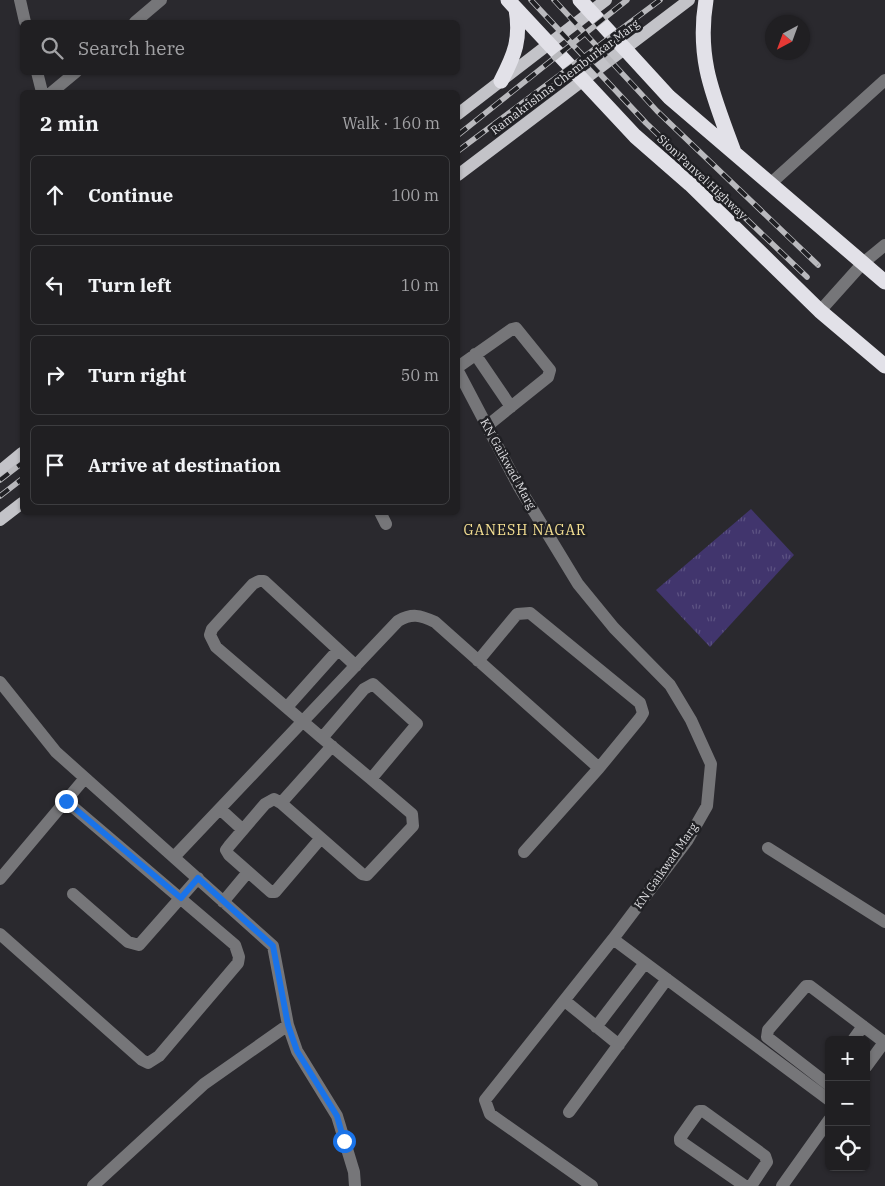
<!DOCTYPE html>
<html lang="en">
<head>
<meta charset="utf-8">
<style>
	:root { --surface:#201f22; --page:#28272a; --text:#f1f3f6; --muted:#a2a2a5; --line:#3d3d40 }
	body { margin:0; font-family:"IBM Plex Serif",serif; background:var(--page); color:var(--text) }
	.controls { position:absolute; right:15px; bottom:15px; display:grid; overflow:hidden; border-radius:8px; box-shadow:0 1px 4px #0004 }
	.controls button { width:45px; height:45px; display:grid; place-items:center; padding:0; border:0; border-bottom:1px solid var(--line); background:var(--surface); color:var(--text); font:25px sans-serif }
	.compass { position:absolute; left:765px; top:15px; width:45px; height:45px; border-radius:50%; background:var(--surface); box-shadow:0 1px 4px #0004; rotate:221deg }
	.stop { position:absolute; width:15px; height:15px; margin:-11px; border:4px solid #1a73e8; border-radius:50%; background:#fff }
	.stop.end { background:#1a73e8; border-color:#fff; box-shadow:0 1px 5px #0008 }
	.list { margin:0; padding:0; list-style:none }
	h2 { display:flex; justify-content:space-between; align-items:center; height:65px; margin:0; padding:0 20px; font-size:21px }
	h2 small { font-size:16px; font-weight:400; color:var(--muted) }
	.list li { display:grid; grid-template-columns:32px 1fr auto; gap:15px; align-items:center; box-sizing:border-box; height:80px; margin:0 10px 10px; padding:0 10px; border:1px solid var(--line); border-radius:8px }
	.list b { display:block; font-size:19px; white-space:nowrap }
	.list em { font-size:16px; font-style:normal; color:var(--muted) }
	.icon { flex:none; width:28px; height:28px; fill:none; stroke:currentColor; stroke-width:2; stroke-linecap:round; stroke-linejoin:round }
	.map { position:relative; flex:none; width:885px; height:1186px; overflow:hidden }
	.search { position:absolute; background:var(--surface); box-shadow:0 1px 4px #0004; left:20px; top:20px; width:440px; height:55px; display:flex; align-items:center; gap:12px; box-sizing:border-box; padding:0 18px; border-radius:8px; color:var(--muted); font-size:19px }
	.panel { position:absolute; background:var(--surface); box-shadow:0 1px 4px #0004; left:20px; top:90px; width:440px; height:425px; border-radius:8px }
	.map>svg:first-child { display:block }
	.grass { fill:url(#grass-tufts) }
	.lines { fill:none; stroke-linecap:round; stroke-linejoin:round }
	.minor { stroke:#767679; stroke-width:12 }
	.major { stroke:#c3c3c8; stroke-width:12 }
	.highway { stroke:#e2e1e8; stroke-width:15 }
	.rail-casing { stroke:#b9b9bd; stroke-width:5.5 }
	.rail { stroke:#202024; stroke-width:4; stroke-dasharray:11; stroke-linecap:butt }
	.route { stroke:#1a73e8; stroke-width:6 }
	.labels { text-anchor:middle; stroke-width:5; stroke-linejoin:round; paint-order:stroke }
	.street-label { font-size:12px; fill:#dddde0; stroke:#202024 }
	.neighbourhood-label { font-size:14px; letter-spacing:1px; fill:#f5e093; stroke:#202024 }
</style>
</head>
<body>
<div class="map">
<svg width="885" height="1186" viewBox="0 0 885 1186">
	<defs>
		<pattern id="grass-tufts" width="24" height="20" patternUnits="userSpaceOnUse" patternTransform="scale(1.25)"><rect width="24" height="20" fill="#41356d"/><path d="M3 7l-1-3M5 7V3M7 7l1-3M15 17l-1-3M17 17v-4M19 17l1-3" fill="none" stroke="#5c5282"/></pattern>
	</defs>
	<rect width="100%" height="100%" fill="#2a292e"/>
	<path class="grass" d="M751,509L794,555L710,647L656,590Z"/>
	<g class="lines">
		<path class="minor" d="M20,0L25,22
			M135,22L161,0
			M37,72L42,92
			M52,92L76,72
			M770,184L885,80
			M820,311L863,263L885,245
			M475,354L511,407
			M458,367L512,329L516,328L550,370L548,377L487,426
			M458,371L519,487L578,584L614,628L670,685L691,720L711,764L707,806L687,841L613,939L485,1100L490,1114L592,1186
			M380,512L386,524
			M478,661L517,614L530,613L640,703L643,713L640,718L599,768
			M0,682L56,752L273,946L288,1025L297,1051L337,1116L354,1172L355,1186
			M373,684L417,724L371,779L322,738L364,689Z
			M287,707L338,650
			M322,738L216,647L210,635L212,629L253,584L259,581H264L356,666
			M332,746L281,803L362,874L367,875L413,826L412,814L371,779
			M281,803L274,799L265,804L229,846L226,850L229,855L271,892H275L321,838
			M220,809L243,830
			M768,848L885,922
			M174,857L398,621C412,613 420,615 435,622L599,768L524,852
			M0,879L85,778
			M73,894L128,942L139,945L198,878
			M223,902L248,872
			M0,934L142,1060L148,1063L159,1056L238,963L239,957L235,945L66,801
			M613,939L829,1100
			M565,1001L619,1045
			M596,1027L645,963
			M853,1040L863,1026
			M866,1067L885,1041
			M829,1085L767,1037L768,1030L806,986H810L884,1042
			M569,1112L667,979
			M93,1186L204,1084L288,1025
			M745,1186L680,1141V1138L699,1111H703L765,1156L767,1162L751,1186
			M782,1186L829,1120"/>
		<path class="major" d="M458,114L606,0
			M458,175L689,0
			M0,471L22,453
			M0,520L22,503"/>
		<path class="highway" d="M508,0L635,136L690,184L820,311L885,366
			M580,0L669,97L885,282
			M706,0C696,60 714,97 734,152
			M501,81C515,54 521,39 516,9"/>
		<g class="rail-casing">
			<path id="rail" d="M531,0L646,123L807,277
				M554,0L657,111L818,265
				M458,135L627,0
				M458,151L660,0
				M0,480L22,463
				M0,496L22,479"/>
		</g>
		<use href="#rail" class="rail"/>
	</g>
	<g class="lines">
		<path class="route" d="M66,801L181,898L198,878L273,946L288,1025L297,1051L337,1116L344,1141"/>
	</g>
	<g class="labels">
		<g class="street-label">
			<text transform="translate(565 77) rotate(-37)" y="4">Ramakrishna Chemburkar Marg</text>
			<text transform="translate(702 177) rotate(43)" y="4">Sion Panvel Highway</text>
			<text transform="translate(508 464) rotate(61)" y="4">KN Gaikwad Marg</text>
			<text transform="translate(666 866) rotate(-55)" y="4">KN Gaikwad Marg</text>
		</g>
		<g class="neighbourhood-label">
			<text x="525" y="535">GANESH NAGAR</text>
		</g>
	</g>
</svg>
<div class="controls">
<button>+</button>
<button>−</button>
<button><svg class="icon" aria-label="locate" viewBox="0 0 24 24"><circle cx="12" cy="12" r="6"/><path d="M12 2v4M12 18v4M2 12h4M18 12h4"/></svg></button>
</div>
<svg class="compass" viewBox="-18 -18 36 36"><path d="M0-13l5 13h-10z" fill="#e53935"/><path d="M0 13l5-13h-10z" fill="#a2a2a5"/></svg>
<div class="stop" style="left:344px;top:1141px"></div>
<div class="stop end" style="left:66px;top:801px"></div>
<div class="search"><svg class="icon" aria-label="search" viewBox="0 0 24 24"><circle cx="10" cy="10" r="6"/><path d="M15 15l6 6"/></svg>Search here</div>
<section class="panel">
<h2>2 min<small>Walk · 160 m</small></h2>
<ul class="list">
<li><svg class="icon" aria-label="ahead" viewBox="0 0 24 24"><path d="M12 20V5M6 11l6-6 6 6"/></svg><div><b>Continue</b></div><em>100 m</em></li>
<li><svg class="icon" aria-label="left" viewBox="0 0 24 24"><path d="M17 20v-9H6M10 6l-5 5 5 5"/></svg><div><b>Turn left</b></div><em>10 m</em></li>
<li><svg class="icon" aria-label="right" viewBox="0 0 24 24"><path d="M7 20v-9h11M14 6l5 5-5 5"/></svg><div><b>Turn right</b></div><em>50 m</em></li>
<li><svg class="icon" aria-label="arrive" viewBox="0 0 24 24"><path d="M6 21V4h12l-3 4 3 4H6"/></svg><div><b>Arrive at destination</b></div></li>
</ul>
</section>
</div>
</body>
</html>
